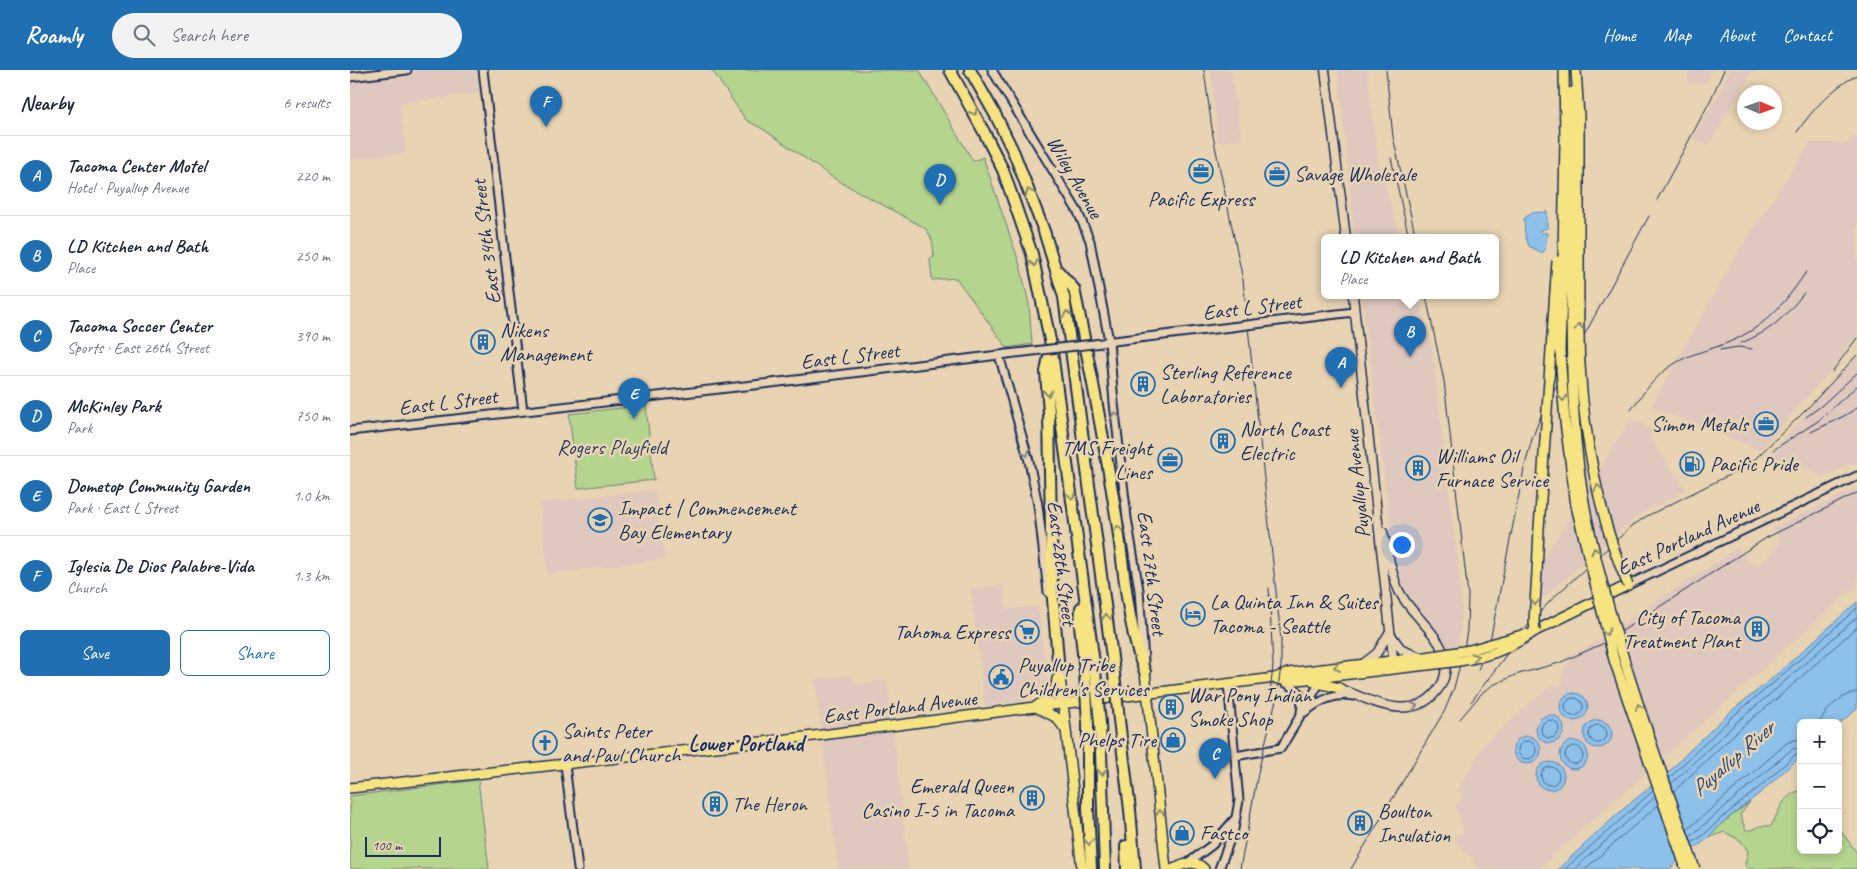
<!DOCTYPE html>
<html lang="en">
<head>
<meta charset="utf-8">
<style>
	:root { --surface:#fff; --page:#f2f2f3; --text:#1f2937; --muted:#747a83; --line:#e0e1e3; --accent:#1f6fb2 }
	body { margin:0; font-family:Caveat,sans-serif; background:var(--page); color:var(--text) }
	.controls { position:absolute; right:15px; bottom:15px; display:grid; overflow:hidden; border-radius:8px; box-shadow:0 2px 8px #0003 }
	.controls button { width:45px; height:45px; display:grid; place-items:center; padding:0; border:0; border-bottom:1px solid var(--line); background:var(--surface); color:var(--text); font:25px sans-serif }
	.compass { position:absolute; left:1387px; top:15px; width:45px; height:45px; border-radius:50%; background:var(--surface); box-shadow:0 2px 8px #0003; rotate:92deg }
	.scale { position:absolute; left:15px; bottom:12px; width:76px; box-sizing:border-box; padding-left:5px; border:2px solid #1b2f5e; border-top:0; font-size:14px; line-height:18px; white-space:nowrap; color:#1b2f5e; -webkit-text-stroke:4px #e8d3b2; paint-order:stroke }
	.you { position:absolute; left:1051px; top:474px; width:18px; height:18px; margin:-12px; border:4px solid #fff; border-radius:50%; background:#1a73e8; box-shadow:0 0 0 8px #1a73e833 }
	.badge { display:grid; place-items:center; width:32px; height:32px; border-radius:50%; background:var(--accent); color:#fff; font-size:16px; font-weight:700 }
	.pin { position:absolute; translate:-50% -41px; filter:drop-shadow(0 1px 2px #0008) }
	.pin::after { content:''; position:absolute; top:26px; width:18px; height:15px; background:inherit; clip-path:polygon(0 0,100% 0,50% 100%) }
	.popup { position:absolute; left:971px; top:164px; width:178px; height:65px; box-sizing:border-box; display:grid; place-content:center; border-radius:8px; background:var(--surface); filter:drop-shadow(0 1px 4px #0005); font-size:16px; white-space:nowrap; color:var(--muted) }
	.popup b { font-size:19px; color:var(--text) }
	.popup::after { content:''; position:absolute; left:50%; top:100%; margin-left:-10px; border:10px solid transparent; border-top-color:var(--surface) }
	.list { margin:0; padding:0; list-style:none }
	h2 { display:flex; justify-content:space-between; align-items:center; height:65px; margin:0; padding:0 20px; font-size:21px }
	h2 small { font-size:16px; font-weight:400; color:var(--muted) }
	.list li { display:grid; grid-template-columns:32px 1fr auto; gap:15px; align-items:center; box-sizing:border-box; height:80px; padding:0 20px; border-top:1px solid var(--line) }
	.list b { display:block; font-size:19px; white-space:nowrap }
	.list p { margin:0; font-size:16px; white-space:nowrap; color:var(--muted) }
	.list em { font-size:16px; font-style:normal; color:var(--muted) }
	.actions { display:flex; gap:10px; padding:15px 20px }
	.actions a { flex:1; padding:11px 0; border:1px solid var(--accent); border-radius:8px; text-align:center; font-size:18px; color:var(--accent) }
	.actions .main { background:var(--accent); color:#fff }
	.icon { flex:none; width:28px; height:28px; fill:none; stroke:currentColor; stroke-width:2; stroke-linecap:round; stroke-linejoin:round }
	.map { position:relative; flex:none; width:1507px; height:799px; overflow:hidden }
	header { display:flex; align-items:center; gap:30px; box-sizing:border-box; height:70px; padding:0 25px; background:var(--accent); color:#fff }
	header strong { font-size:24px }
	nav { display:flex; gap:28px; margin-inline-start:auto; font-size:18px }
	.search { width:350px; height:45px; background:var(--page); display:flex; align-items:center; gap:12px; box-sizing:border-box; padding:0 18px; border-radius:28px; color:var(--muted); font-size:19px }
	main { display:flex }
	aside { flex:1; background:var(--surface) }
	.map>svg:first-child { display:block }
	.built { fill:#dfc8be }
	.green { fill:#b5d48e; stroke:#688276 }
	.water { fill:#8dc1ea; stroke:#5f87b2 }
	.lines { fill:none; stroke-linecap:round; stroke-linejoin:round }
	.shore { stroke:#496996; stroke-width:1 }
	.tertiary-casing { stroke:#1b2f5e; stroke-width:11 }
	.secondary-casing { stroke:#1b2f5e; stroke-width:11 }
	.primary-casing { stroke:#1b2f5e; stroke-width:12 }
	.trunk-casing { stroke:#1b2f5e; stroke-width:12 }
	.motorway-casing { stroke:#1b2f5e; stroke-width:14 }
	.tertiary { stroke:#e8d3b2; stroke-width:7 }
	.secondary { stroke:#e8d3b2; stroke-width:8 }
	.primary { stroke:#f6e381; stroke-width:9 }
	.trunk { stroke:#f6e381; stroke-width:9 }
	.motorway { stroke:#f6e381; stroke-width:10 }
	.rail { stroke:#1b2f5e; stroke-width:1 }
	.tertiary-bridge-casing { stroke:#1b2f5e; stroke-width:11; stroke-linecap:butt }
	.primary-bridge-casing { stroke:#1b2f5e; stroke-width:12; stroke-linecap:butt }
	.trunk-bridge-casing { stroke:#1b2f5e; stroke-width:12; stroke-linecap:butt }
	.motorway-bridge-casing { stroke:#1b2f5e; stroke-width:14; stroke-linecap:butt }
	.tertiary-bridge { stroke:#e8d3b2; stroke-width:7 }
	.primary-bridge { stroke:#f6e381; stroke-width:9 }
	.trunk-bridge { stroke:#f6e381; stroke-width:9 }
	.motorway-bridge { stroke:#f6e381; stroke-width:10 }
	.oneway { stroke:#888970 }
	.oneway2 { stroke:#828188 }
	.labels { text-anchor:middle; stroke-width:5; stroke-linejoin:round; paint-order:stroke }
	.poi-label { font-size:21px; fill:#1b2f5e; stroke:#e8d3b2; text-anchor:start }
	.street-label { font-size:21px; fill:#1b2f5e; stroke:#e8d3b2 }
	.park-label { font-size:21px; fill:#2a4063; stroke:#e8d3b2 }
	.neighbourhood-label { font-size:22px; font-weight:bold; fill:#1b2f5e; stroke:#e8d3b2 }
	.water-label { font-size:22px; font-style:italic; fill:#2c4573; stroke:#e8d3b2 }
</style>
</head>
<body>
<header>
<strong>Roamly</strong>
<div class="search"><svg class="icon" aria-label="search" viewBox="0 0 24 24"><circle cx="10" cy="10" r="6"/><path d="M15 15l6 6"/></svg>Search here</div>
<nav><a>Home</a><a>Map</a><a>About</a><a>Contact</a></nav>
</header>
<main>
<aside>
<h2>Nearby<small>6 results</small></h2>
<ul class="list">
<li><span class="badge">A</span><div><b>Tacoma Center Motel</b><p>Hotel · Puyallup Avenue</p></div><em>220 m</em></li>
<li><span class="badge">B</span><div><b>LD Kitchen and Bath</b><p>Place</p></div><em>250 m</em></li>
<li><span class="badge">C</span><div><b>Tacoma Soccer Center</b><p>Sports · East 26th Street</p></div><em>390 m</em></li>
<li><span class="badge">D</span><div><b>McKinley Park</b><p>Park</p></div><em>750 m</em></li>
<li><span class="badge">E</span><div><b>Dometop Community Garden</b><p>Park · East L Street</p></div><em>1.0 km</em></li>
<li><span class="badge">F</span><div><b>Iglesia De Dios Palabre-Vida</b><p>Church</p></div><em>1.3 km</em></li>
</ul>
<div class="actions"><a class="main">Save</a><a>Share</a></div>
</aside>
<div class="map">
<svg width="1507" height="799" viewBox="0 0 1507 799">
	<rect width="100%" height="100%" fill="#e8d3b2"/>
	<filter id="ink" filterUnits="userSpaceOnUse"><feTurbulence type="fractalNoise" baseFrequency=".02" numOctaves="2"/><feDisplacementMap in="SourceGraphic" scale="10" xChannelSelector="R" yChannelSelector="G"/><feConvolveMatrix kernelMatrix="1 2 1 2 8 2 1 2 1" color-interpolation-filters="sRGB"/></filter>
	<g filter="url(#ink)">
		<path class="built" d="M0,0H126L129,23L50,33L56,83L0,90Z
			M861,0H881L891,69L868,72Z
			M988,0H1017L1028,92L1051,168H1005Z
			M1338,0H1362L1356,13L1339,15Z
			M1378,0H1403L1358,76L1343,68L1369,24Z
			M1507,65V270L1503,268L1487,293L1410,380L1301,337L1386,185L1460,73H1500Z
			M1012,226H1068L1081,271L1111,521L1112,544L1108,577L1099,578L1058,525L1046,500L1042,482L1041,463Z
			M1507,284V392L1471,407L1457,399L1420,385Z
			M1285,351L1300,359L1302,364L1299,366L1336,420L1287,446L1189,531L1191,493L1279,352Z
			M1507,418V515L1188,799H1129L1123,792L1124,790L1108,774L1104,764L1106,763L1108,765L1114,763L1106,737L1109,732L1112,731V724L1109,722L1108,719L1134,674L1195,620L1207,614L1209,616L1214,611L1212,609L1214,596L1219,593L1217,587L1246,573L1278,549L1388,478L1396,490L1409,497L1431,472L1423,458Z
			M305,420L315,489L198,504L190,435L192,432Z
			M653,515L656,540L688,536L698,617L676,620L677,630L635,636L621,519Z
			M502,605L504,614L537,610L559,799H488L465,609Z"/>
		<path class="green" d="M362,0H569L623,91L633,87L670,195L679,234L682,274L657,278L606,208L582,210L580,188L584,187C583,176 583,167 575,158L485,109L413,59L396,50Z
			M296,335L304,410L228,418L219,344Z
			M128,710L139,799H0V726Z
			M1451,720V780H1488V757L1507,783V799H1397L1395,794L1398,781L1390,770L1374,762L1359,768L1371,754L1400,732L1390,745L1396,760H1402L1410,756H1421C1430,740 1432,726 1451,720Z"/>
		<path class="water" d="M1197,142V158L1189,161L1191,163H1197L1195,180L1192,183L1179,176L1175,165L1174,149L1181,143Z
			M1507,532V639L1488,655V653H1451V686L1410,723L1371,754L1359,768L1329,789L1320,799H1208L1271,741L1322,699L1337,683L1380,642L1418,612Z
			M1210 637a14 14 0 1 1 28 0a14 14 0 1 1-28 0Z
			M1186 659a14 14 0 1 1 28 0a14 14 0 1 1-28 0Z
			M1234 664a14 14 0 1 1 28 0a14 14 0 1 1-28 0Z
			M1163 680a14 14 0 1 1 28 0a14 14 0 1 1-28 0Z
			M1210 685a14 14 0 1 1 28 0a14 14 0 1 1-28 0Z
			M1186 706a14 14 0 1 1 28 0a14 14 0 1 1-28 0Z"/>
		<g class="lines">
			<path class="shore" d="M1215 637a9 9 0 1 1 18 0a9 9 0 1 1-18 0Z
				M1191 659a9 9 0 1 1 18 0a9 9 0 1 1-18 0Z
				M1470,653C1473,640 1494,623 1507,622
				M1239 664a9 9 0 1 1 18 0a9 9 0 1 1-18 0Z
				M1168 680a9 9 0 1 1 18 0a9 9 0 1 1-18 0Z
				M1215 685a9 9 0 1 1 18 0a9 9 0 1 1-18 0Z
				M1191 706a9 9 0 1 1 18 0a9 9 0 1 1-18 0Z
				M1319,708L1383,646L1421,615L1507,538
				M1321,714L1388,651L1425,620L1507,547
				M1324,721L1393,656L1430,626L1507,557
				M1337,760L1437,673L1444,670L1451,669
				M1340,767L1442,679L1451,677
				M1342,773L1355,764L1368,751L1406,720L1446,684L1451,683
				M1215,799L1303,721
				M1224,799L1305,727
				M1235,799L1308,735"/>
			<g class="tertiary-casing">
				<path id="tertiary" d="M133,0L173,341
					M642,0L728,142L740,171L759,271L764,333L777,448L789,520L794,591
					M0,7L57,0
					M937,250L1004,242
					M755,272L881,257
					M649,285L679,391L688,435L698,522
					M0,361L421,313L657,284
					M1278,515L1507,406
					M934,612C949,619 954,626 951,642
					M955,642C970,630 985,623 1004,626
					M885,686L931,678L972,609
					M215,695L228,799
					M838,793L862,775L884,750
					M869,799L884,759L889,730L878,614"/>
			</g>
			<g class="secondary-casing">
				<path id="secondary" d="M975,0L996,168
					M1003,226L1044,596
					M1041,565L1052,580L1070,587
					M1014,593L1027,583L1039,563
					M989,618C1022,631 1066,656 1091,615C1097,605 1097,590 1092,579C1082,557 1060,543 1049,521C1041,504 1038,481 1033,462"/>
			</g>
			<g class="primary-casing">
				<path id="primary" d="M1185,561L1278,515
					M708,590L732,799
					M795,602L816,799
					M925,608L938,603L1076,587
					M964,612L989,618
					M688,635C699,629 706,622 707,609
					M688,638L707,648L715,659
					M0,718L464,666L685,637L917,609L924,608L939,611L1077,595
					M823,799C834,794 845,789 854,799"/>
			</g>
			<g class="trunk-casing">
				<path id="trunk" d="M1226,0L1229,47V192
					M1213,191L1215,68L1214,0
					M1221,192L1222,22
					M1187,502L1189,459"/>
			</g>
			<g class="motorway-casing">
				<path id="motorway" d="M600,0L634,62L653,100L682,184L701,275L745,601
					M620,0L646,46L664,83L694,161L714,227L763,595
					M708,201L724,219C740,296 755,374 767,452C774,498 778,560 795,602
					M699,286L696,302L699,343L702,517L708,590
					M731,538L730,555L735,602
					M769,650L780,740L785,799
					M750,653L755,799
					M738,654V737L741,799
					M776,776L777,799"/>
			</g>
			<use href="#tertiary" class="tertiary"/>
			<use href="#secondary" class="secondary"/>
			<use href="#primary" class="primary"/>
			<use href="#trunk" class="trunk"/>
			<use href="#motorway" class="motorway"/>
			<path class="rail" d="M854,0L863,66L893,210L931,569V596L927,626L909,698L890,799
				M1036,0L1043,67L1066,168
				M1447,62C1464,38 1481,19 1507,5
				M1041,88L1059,168
				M1307,130L1360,31L1374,0
				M1391,273C1421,261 1434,248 1454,223
				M1370,280L1388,277L1402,279
				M1482,302L1507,268
				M1281,340C1298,316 1313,296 1342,285C1358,279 1376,275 1392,266C1419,252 1439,228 1456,202
				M1456,347L1470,337L1507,303
				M1461,362L1494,346L1507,338
				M1423,380L1468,351L1507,316
				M1128,600L1141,566L1174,399L1182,369L1190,348L1205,319L1299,146
				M919,632L923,596L919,518
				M1121,632L1180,553L1203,528L1282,456L1297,446L1387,401L1405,389L1456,340L1507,285
				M1110,649L1133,622L1143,615L1165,605L1209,593L1252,574L1416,468L1507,423
				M1001,799L1095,640L1104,618L1114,579L1117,560L1118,525L1094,311L1076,226"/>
			<g class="tertiary-bridge-casing">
				<path id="tertiary-bridge" d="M881,257L937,250
					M657,284L752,273"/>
			</g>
			<g class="primary-bridge-casing">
				<path id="primary-bridge" d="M1076,587L1120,580L1175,564
					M1077,595C1105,592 1136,589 1162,575C1170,571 1178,566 1185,561"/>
			</g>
			<g class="trunk-bridge-casing">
				<path id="trunk-bridge" d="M1213,191L1210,280L1212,312L1215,352L1226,436L1264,590L1336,799
					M1221,192C1221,277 1220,363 1237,448C1262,568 1305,683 1345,799
					M1229,192C1229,226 1228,261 1230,295C1234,366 1249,449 1278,515
					M1189,459L1207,191
					M1185,561L1184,551L1187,502"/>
			</g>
			<g class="motorway-bridge-casing">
				<path id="motorway-bridge" d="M763,595L769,650
					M745,601L750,653
					M735,602L738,654"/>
			</g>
			<use href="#tertiary-bridge" class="tertiary-bridge"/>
			<use href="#primary-bridge" class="primary-bridge"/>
			<use href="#trunk-bridge" class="trunk-bridge"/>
			<use href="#motorway-bridge" class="motorway-bridge"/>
		</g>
		<defs><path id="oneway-chevron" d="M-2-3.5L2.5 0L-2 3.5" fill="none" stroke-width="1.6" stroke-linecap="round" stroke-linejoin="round" transform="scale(1.25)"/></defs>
		<g class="oneway">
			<use href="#oneway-chevron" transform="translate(624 42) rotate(61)"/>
			<use href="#oneway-chevron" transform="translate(679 122) rotate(-111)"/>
			<use href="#oneway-chevron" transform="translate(684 193) rotate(77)"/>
			<use href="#oneway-chevron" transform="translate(717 244) rotate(-100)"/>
			<use href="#oneway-chevron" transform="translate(1229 257) rotate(-91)"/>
			<use href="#oneway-chevron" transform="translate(698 323) rotate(87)"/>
			<use href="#oneway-chevron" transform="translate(1213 328) rotate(86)"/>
			<use href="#oneway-chevron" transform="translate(1248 418) rotate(-102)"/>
			<use href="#oneway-chevron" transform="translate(722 426) rotate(82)"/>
			<use href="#oneway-chevron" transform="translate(768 459) rotate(-98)"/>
			<use href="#oneway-chevron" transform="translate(1245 481) rotate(-104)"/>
			<use href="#oneway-chevron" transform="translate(1185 532) rotate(94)"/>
			<use href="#oneway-chevron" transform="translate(756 547) rotate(-98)"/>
			<use href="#oneway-chevron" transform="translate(1256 562) rotate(75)"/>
			<use href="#oneway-chevron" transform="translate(1125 587) rotate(-14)"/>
			<use href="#oneway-chevron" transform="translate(987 597) rotate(173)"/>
			<use href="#oneway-chevron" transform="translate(1289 637) rotate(-108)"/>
			<use href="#oneway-chevron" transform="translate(752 702) rotate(87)"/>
			<use href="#oneway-chevron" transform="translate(810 743) rotate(-96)"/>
			<use href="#oneway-chevron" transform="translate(739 772) rotate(87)"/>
		</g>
		<g class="oneway2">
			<use href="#oneway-chevron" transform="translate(765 345) rotate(-96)"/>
			<use href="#oneway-chevron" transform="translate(676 383) rotate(75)"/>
			<use href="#oneway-chevron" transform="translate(1064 636) rotate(-16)"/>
		</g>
	</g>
	<defs>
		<g id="office-ring" transform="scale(1.25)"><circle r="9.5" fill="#e8d3b2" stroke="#1f6fb2" stroke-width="1.5"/><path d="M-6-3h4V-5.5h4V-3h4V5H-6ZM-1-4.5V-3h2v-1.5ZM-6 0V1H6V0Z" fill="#1f6fb2"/></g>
		<g id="building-ring" transform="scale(1.25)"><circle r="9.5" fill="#e8d3b2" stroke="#1f6fb2" stroke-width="1.5"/><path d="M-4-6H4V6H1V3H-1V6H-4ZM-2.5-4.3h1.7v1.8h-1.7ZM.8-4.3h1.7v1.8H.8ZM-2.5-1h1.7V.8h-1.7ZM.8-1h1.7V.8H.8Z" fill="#1f6fb2"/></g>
		<g id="fuel-ring" transform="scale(1.25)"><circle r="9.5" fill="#e8d3b2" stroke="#1f6fb2" stroke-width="1.5"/><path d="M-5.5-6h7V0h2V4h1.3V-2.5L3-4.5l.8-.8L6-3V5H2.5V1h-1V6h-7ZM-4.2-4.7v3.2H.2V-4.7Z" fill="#1f6fb2"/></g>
		<g id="school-ring" transform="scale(1.25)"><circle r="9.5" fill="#e8d3b2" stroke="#1f6fb2" stroke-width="1.5"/><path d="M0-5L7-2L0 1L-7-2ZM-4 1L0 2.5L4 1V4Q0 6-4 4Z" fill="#1f6fb2"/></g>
		<g id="hotel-ring" transform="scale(1.25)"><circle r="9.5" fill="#e8d3b2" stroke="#1f6fb2" stroke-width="1.5"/><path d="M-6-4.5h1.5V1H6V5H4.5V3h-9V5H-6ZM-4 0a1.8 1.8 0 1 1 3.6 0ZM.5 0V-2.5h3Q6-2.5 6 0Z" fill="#1f6fb2"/></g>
		<g id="supermarket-ring" transform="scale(1.25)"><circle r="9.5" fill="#e8d3b2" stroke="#1f6fb2" stroke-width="1.5"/><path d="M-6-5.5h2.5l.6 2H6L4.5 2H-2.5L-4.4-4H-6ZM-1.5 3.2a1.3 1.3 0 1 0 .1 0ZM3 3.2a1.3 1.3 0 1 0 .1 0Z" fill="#1f6fb2"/></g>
		<g id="civic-ring" transform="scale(1.25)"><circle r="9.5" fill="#e8d3b2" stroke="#1f6fb2" stroke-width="1.5"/><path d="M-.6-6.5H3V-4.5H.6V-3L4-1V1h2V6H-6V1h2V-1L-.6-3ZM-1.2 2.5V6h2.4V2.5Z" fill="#1f6fb2"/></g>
		<g id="shop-ring" transform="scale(1.25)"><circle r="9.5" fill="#e8d3b2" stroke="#1f6fb2" stroke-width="1.5"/><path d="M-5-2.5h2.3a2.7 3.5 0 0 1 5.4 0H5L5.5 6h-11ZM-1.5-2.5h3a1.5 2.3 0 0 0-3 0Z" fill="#1f6fb2"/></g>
		<g id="church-ring" transform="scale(1.25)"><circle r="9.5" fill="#e8d3b2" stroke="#1f6fb2" stroke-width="1.5"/><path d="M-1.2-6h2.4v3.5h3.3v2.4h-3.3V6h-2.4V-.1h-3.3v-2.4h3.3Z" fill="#1f6fb2"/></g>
	</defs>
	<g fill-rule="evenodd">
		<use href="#office-ring" x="851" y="101"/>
		<use href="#office-ring" x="927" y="104"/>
		<use href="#building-ring" x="133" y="272"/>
		<use href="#building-ring" x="793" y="314"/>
		<use href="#office-ring" x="1416" y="354"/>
		<use href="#building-ring" x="873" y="371"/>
		<use href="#office-ring" x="820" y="390"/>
		<use href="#fuel-ring" x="1342" y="394"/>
		<use href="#building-ring" x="1068" y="398"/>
		<use href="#school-ring" x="250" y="450"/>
		<use href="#hotel-ring" x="843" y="544"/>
		<use href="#building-ring" x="1407" y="559"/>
		<use href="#supermarket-ring" x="677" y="562"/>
		<use href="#civic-ring" x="651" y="607"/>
		<use href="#building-ring" x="821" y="637"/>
		<use href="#shop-ring" x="823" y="670"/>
		<use href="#church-ring" x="195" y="673"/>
		<use href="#building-ring" x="682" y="728"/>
		<use href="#building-ring" x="365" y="734"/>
		<use href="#building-ring" x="1010" y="753"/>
		<use href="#shop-ring" x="832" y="763"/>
	</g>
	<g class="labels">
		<g class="poi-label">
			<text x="944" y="111">Savage Wholesale</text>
			<text x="851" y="136" text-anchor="middle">Pacific Express</text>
			<text x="150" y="267">Nikens<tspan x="150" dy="24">Management</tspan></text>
			<text x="810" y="309">Sterling Reference<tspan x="810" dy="24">Laboratories</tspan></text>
			<text x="1398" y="361" text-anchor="end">Simon Metals</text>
			<text x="890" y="366">North Coast<tspan x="890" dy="24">Electric</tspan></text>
			<text x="802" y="385" text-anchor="end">TMS Freight<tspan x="802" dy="24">Lines</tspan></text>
			<text x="1086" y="393">Williams Oil<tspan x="1086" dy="24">Furnace Service</tspan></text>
			<text x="1360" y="401">Pacific Pride</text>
			<text x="268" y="445">Impact | Commencement<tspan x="268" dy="24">Bay Elementary</tspan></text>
			<text x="860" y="539">La Quinta Inn &amp; Suites<tspan x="860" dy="24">Tacoma - Seattle</tspan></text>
			<text x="1390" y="554" text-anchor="end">City of Tacoma<tspan x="1390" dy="24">Treatment Plant</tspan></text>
			<text x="660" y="569" text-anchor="end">Tahoma Express</text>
			<text x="668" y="602">Puyallup Tribe<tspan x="668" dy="24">Children's Services</tspan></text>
			<text x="838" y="632">War Pony Indian<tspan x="838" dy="24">Smoke Shop</tspan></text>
			<text x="212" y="668">Saints Peter<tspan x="212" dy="24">and Paul Church</tspan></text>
			<text x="806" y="677" text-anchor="end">Phelps Tire</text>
			<text x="664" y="723" text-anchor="end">Emerald Queen<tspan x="664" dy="24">Casino I-5 in Tacoma</tspan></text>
			<text x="382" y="741">The Heron</text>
			<text x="1028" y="748">Boulton<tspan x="1028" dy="24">Insulation</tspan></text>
			<text x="850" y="770">Fastco</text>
		</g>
		<g class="street-label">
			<text transform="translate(725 107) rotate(60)" y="7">Wiley Avenue</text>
			<text transform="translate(136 172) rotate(-97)" y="7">East 34th Street</text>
			<text transform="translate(902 237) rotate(-7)" y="7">East L Street</text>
			<text transform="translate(500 286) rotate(-7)" y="7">East L Street</text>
			<text transform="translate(98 332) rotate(-7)" y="7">East L Street</text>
			<text transform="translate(1007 414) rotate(-96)" y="7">Puyallup Avenue</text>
			<text transform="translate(1338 467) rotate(-25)" y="7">East Portland Avenue</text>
			<text transform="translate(712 493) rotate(83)" y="7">East 28th Street</text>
			<text transform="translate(802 503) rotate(83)" y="7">East 27th Street</text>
			<text transform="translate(550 637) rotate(-7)" y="7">East Portland Avenue</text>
		</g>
		<g class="park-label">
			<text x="262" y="384">Rogers Playfield</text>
		</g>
		<g class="neighbourhood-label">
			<text x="396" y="681">Lower Portland</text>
		</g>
		<g class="water-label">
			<text transform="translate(1382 688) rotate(-41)" y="8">Puyallup River</text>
		</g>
	</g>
</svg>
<div class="controls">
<button>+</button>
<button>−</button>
<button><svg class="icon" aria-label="locate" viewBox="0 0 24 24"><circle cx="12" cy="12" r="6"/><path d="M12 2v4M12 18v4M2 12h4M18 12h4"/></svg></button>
</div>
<svg class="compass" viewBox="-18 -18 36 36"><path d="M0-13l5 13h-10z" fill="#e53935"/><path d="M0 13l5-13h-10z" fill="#747a83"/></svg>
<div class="scale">100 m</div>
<div class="you"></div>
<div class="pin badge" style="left:991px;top:318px">A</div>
<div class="pin badge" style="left:1060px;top:287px">B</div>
<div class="popup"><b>LD Kitchen and Bath</b>Place</div>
<div class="pin badge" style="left:865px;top:709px">C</div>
<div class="pin badge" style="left:590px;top:135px">D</div>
<div class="pin badge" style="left:284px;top:349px">E</div>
<div class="pin badge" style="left:196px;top:57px">F</div>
</div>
</main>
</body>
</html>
